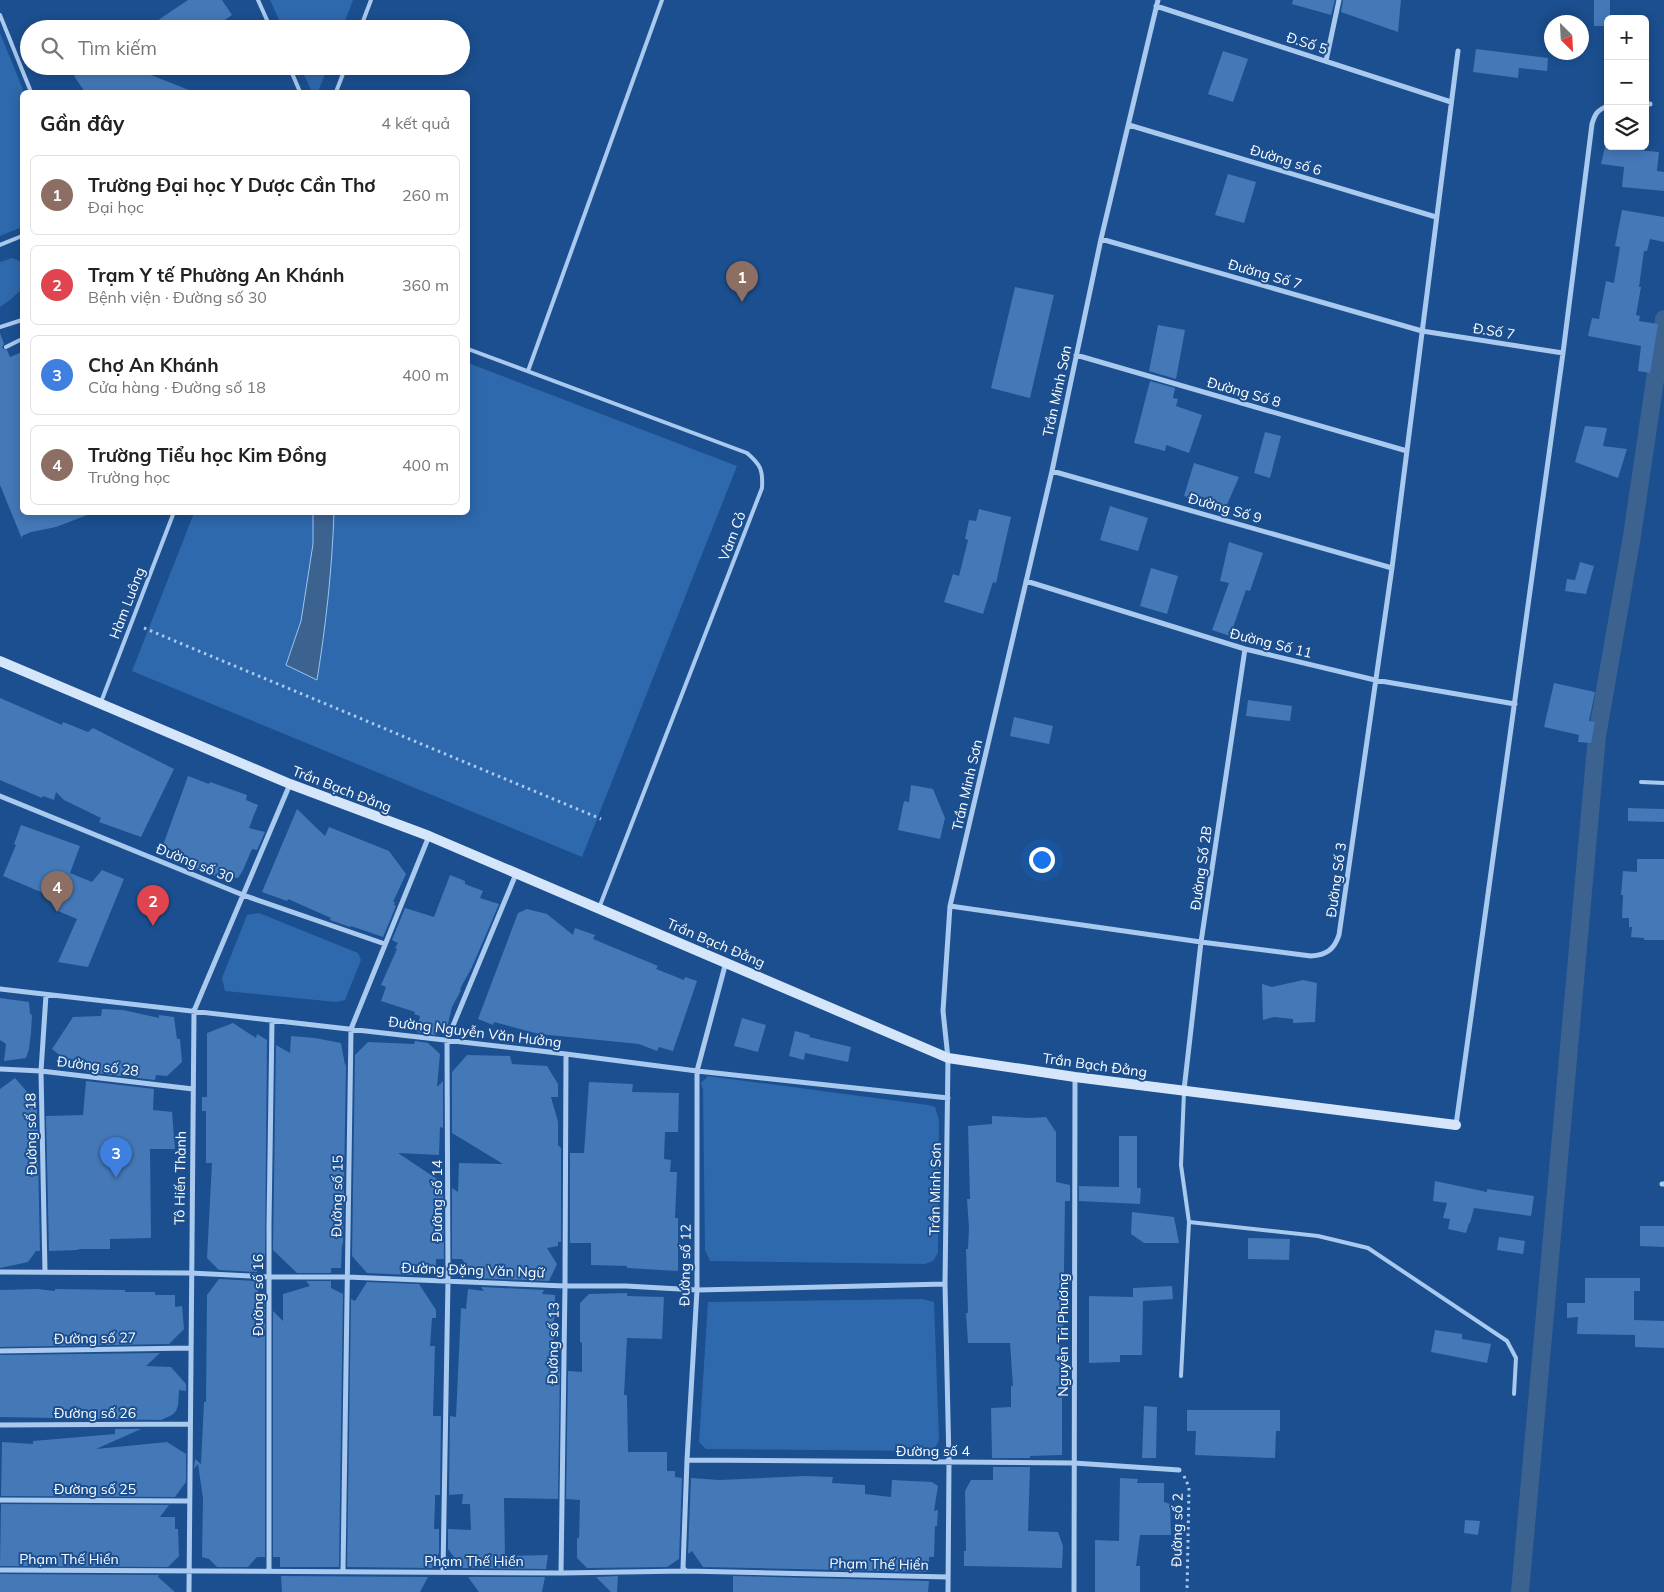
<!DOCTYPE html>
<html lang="vi">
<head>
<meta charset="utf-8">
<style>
	:root { --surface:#fff; --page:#f2f2f2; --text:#222; --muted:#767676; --line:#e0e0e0; --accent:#857141 }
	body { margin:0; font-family:Mulish,sans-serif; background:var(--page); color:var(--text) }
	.controls { position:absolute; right:15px; top:15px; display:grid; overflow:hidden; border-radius:8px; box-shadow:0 2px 12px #0003 }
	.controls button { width:45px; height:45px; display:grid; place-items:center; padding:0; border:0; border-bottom:1px solid var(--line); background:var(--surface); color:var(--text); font:25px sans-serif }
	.compass { position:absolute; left:1544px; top:15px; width:45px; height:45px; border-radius:50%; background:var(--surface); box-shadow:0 2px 12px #0003; rotate:156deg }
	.you { position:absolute; left:1041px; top:859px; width:18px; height:18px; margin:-12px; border:4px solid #fff; border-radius:50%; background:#1a73e8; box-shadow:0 0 0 8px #1a73e833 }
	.badge { display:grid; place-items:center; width:32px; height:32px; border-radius:50%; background:var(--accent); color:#fff; font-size:16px; font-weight:700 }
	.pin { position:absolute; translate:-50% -41px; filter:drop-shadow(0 1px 2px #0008) }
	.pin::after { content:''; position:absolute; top:26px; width:18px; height:15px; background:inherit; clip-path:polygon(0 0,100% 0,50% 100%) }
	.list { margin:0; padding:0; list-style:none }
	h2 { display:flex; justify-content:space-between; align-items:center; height:65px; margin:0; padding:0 20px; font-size:21px }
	h2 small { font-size:16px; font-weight:400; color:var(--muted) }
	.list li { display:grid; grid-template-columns:32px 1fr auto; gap:15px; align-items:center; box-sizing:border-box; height:80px; margin:0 10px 10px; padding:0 10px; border:1px solid var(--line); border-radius:8px }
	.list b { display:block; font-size:19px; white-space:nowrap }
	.list p { margin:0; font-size:16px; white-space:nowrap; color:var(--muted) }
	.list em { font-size:16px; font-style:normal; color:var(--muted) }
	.icon { flex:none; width:28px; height:28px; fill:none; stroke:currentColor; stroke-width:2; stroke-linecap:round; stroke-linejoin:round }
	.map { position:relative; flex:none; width:1664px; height:1592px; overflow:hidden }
	.search { position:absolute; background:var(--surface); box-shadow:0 2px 12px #0003; left:20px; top:20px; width:450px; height:55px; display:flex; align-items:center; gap:12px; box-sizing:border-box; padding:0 18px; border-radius:28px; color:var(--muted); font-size:19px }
	.panel { position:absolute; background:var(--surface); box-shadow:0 2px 12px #0003; left:20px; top:90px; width:450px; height:425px; border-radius:8px }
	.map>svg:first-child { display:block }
	.green { fill:#2e69ad }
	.water { fill:#3c6290; stroke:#9cc4f0 }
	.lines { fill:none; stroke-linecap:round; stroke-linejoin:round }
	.canal { stroke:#3c6290; stroke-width:18 }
	.building { fill:#4478b7 }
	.path { stroke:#a9c9ee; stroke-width:3; stroke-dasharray:2.5 4; stroke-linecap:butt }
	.lane { stroke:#a9c9ee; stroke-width:4 }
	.street { stroke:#a9c9ee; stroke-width:5 }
	.secondary { stroke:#d6e6fa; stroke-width:10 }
	.labels { text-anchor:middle; stroke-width:4; stroke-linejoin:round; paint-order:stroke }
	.street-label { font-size:14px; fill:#fff; stroke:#1b4f8f }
</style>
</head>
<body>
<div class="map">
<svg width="1664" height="1592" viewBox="0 0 1664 1592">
	<rect width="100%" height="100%" fill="#1b4f8f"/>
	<path class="green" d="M270,0H353L342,29H283Z
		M0,33L24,92H22V227L0,236Z
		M300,66H328L318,92H312Z
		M12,258L22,262V289L10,300L0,307V262Z
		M468,363L737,466L582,857L132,671L194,513L468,512Z
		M259,913L358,953L361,960L345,1000L336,1002L225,991L222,978L247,915Z
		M708,1076L928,1105L935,1107L939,1120L938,1253L933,1261L925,1264L710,1261L705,1250L703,1089L701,1083Z
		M922,1299L934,1302L939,1440L936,1446L928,1451L706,1449L699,1442L708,1302Z"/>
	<path class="water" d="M313,513H334C332,569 326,625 317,680L286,665L301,621L313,544Z"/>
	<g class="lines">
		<path class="canal" d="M1520,1592L1597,736L1632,536L1664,319"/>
	</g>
	<path class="building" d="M188,0H222L232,15L212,29H145Z
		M1293,0H1335L1331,15L1292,4Z
		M1343,0H1401L1398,32L1341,12Z
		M1594,0H1610V19H1608V26H1594Z
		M1476,49L1548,58L1547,71L1519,68L1518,78L1473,72Z
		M1223,51L1248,59L1233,102L1208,94Z
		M89,66H156L146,73L194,92H85L74,76Z
		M1605,147L1659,152L1657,171L1664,172V191L1622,187L1624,167L1601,164Z
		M1228,174L1256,182L1244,223L1215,215Z
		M1622,210L1664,217V242L1650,239L1647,251H1644L1639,287H1641L1636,315L1640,316L1639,321L1658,324L1650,373L1638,371L1641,346L1588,336L1592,318L1599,319L1606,281L1614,283L1620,247L1615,246Z
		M1015,287L1054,295L1030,398L991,388Z
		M1158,325L1185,330L1176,379L1149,371Z
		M0,333L4,344L2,348L7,350L10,357L22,352V512H90V514L56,527L31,532L22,536V539L0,485Z
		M1150,381L1175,388L1173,398L1178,399L1176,406L1202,415L1189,453L1166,445L1165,451L1134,443Z
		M1585,426L1607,428L1603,446L1627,449L1618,478L1575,462Z
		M1265,432L1281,436L1270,478L1254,473Z
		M1194,463L1239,477L1226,507L1200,496L1199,501L1184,496Z
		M1110,506L1148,518L1138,551L1100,540Z
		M979,509L1011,517L996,583L993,582L983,614L944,602L953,574L959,576L968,540L965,539L969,520L976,521Z
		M1229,542L1263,553L1250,591L1246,590L1230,636L1212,630L1229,583L1220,581Z
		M1580,562L1594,566L1586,594L1565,591L1567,579L1575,580Z
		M1151,568L1178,576L1167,614L1140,606Z
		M1554,683L1595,692L1589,721L1595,722L1591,743L1578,742L1579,735L1544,727Z
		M0,698L62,725L63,722L88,732L93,728L174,769L141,837L99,822L101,818L64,800L56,792L54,800L43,796L42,798L0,780Z
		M1248,700L1292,706L1290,721L1246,716Z
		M1014,717L1053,726L1049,744L1010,736Z
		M188,776L209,784L210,782L247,795L246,800L258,805L249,828L265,832L257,850L252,849L243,870L238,878L218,875V877L186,865L188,862L173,852L162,848Z
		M911,785L933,789L945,818L940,839L898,830L904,801L909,802Z
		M1628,808L1664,809V822L1628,821Z
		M297,809L325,836L329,827L389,851L406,874L393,902H395L394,905L396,906L383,937L351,926L350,927L333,921L330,920L331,918L288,899L287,901L262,892Z
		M21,825L80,846L70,873L92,882L102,870L124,879L88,967L58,962L77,919L58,911L62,901L3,876L16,845L14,844Z
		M1637,859H1664V940H1644V938L1631,937L1632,927H1629V918H1622L1623,895H1621L1623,871L1637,872Z
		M450,875L465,881V884L483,891L480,898L499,904L472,967L460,989L461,990L452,1007L448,1024L435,1035L416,1032L420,1016L414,1014L415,1012L381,1001L386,987L381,985L397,949L395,948L398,943L392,940L405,908L434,917Z
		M527,909L547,914L573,935L575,928L595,935L593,939L658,966L656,969L684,980L685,977L697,981L673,1051L659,1047L657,1051L639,1044L539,1034L494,1022L493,1025L478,1019L518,913Z
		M1303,980L1317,983L1315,1022L1293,1023V1019L1274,1017L1263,1020L1262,984L1272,987Z
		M0,998L29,1002L30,1014L32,1015L31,1033L29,1049L26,1058L4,1061L6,1044L0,1040Z
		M102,1009L123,1010L159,1018V1015L174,1017L177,1039H180L182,1062L167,1076L156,1075L155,1080L87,1072V1071L78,1070L52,1049L73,1017L101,1016Z
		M742,1018L766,1025L758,1052L734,1046Z
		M233,1023L256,1038L257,1034L267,1040L265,1258L257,1266V1272L219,1270L207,1258L212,1163H206V1111H202V1097H207V1033Z
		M795,1031L810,1035L809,1037L851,1047L848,1062L805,1053L804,1060L789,1056Z
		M291,1036L315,1038L341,1043L345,1065L346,1064L343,1246L342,1243L341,1268H331V1273H297L273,1250L276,1045L290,1053Z
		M415,1041L428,1043L440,1054L437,1087L443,1081V1128L440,1127L439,1155L398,1153L443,1183L444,1259H436V1272L410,1271L413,1275L367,1273L352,1256L355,1055L368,1042L414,1044Z
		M467,1055L510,1056L512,1064L547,1066L558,1084V1097H551L558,1122V1145L561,1148V1242H558V1246L547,1248L557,1264L549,1281L475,1278L462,1259H452V1188L458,1192L459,1163L503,1164L452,1133V1072Z
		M15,1078L36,1102L37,1110L40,1251H36L28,1262L0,1268V1089Z
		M86,1081L154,1089L153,1110L172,1112L175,1149H150L151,1238L110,1239V1249H78V1250L49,1251L46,1116L83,1115Z
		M589,1082L633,1084L632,1092L679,1093L678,1132H665L664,1159L671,1160L670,1172H677L675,1218H678V1271L627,1268V1266L591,1265V1243H570V1153H584Z
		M992,1116L1030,1118L1046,1117L1056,1132V1182L1070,1185V1201H1065L1063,1336L1059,1337L1062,1391V1455L1030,1456V1458H992L991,1408L1011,1407V1386H1013L1010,1343H968L966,1313H968L966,1249H968L969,1228L967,1199H970L968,1126L992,1124Z
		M1119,1136H1137V1188H1141L1140,1204L1079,1201V1186L1119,1187Z
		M1435,1181L1487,1192V1189L1534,1196L1531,1216L1474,1208L1470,1223H1469L1466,1233L1448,1229L1450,1219L1443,1218L1447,1203L1433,1201Z
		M1132,1212L1174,1217L1179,1243H1144L1131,1234Z
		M1640,1226H1664V1247L1640,1246Z
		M1499,1237L1525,1241L1523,1254L1497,1250Z
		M1248,1238L1290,1239L1289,1260L1248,1259Z
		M1585,1278H1640V1291H1634V1320L1664,1321V1348L1635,1347V1335L1577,1334L1578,1317L1567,1318V1303H1585Z
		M219,1279L257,1281L258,1293L265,1301V1557H257L248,1567H217L209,1559L202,1557L203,1498L198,1464L194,1469L195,1459L201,1464L204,1402H206L207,1295Z
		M306,1281H331V1288L343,1294L339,1567H280V1557H273V1311L283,1321V1294L310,1286Z
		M367,1282L419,1284L436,1310V1318H432L430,1346H435L433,1416H441L440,1495H435V1504L434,1529H439V1553L432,1568L347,1567L351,1299L355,1301Z
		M1172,1286L1173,1299L1143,1301L1142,1355H1120V1362L1089,1363V1296L1133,1297V1288Z
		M481,1287L544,1290L542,1294L555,1295L553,1361L560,1367L558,1499L504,1498L505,1556L548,1555L546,1569L462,1568L448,1549V1529L471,1530L470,1504H462L463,1494L449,1495L450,1416L456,1417L461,1308L466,1309L468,1289L484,1291Z
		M37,1289L55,1291V1289L125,1290V1292H155V1295H175V1307L182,1306L184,1329L169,1344L0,1347V1290Z
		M627,1293V1296L664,1297L662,1339L627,1338L624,1395H627L628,1452H667V1471H675V1477L682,1478L679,1559L667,1567L587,1568L577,1558V1538H579L580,1500L566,1499L568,1371L582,1372V1343L580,1342V1303L589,1294Z
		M1435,1330L1462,1334V1339L1491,1344L1487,1363L1431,1352Z
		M160,1353L146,1366L171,1367L186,1384V1391L179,1390L178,1405L176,1411L172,1415L161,1420L0,1417V1355Z
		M1144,1406L1157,1407L1156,1458H1142Z
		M1187,1410H1280V1431H1276L1275,1458L1195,1455L1196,1431H1187Z
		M115,1429H141L96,1449L167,1442L186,1454V1482L175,1497L1,1496L2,1442L33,1444V1441L115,1434Z
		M993,1467H1030L1028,1531L1058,1532L1063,1546L1062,1568L964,1566V1551H966L965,1491L971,1480H993Z
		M805,1476L833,1477L832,1483L865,1485V1494L891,1497L892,1480L932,1482L938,1486L934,1511L938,1510L937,1526H935L934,1557H929V1572L703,1567L692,1551L688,1554L691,1478L719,1480Z
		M1120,1478L1138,1479L1137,1483H1164V1502L1170,1504L1171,1535H1140L1136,1566H1140V1592H1095V1540L1119,1541Z
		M1,1504L169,1505L160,1517H175V1529H178L179,1556L168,1567L0,1566Z
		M1465,1520L1480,1521L1478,1535L1464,1533Z
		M0,1574L159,1575L158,1577L175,1592H0Z
		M281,1576L428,1577L420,1592H282Z
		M618,1576L617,1592H611L596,1577Z
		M733,1576L929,1581L928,1592H733Z
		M468,1577H545L542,1592H479Z"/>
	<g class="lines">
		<path class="path" d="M144,628L601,819
			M1184,1476L1189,1487L1187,1592"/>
		<path class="lane" d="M258,0L271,29
			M0,15L31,92
			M360,29L371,0
			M289,66L300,92
			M336,92L346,66
			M0,245L22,236
			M0,327L22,320
			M6,347L22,339
			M468,349L747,453C761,465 763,470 762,488L599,908
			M528,371L662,0
			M101,702L174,512
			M1641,782L1664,783
			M1189,1222L1318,1236L1368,1248L1507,1341L1516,1358L1514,1394
			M1181,1376L1189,1222L1181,1165L1184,1092"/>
		<path class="street" d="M1156,6L1451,102
			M1326,61L1339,0
			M1645,104H1650
			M1129,125L1436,217
			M1101,239L1422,331L1563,353
			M1076,355L1407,451
			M1052,471L1392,568
			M1026,581L1245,649L1375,680L1515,704
			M0,796L243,895L385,944
			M950,906L1201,942L1311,956C1326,955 1334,950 1339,935L1392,568L1458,51
			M0,989L566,1054L697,1071L948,1098
			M0,1069L41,1071L193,1089
			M1184,1090L1201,942L1245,649
			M1456,1125L1563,353L1592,124C1595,114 1597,110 1608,106
			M1662,1184H1664
			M0,1272L190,1273L270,1277H347L565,1286H626L697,1290L945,1284
			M45,1272L41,1071L46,995
			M0,1351L191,1348
			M0,1425L190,1424
			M687,1460L1074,1463L1179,1470
			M0,1500L189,1501
			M0,1570L561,1573L686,1571L948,1577
			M269,1570V1224L272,1020
			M343,1571L351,1029L429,836
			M443,1571L448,1280L447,1040L516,874
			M686,1571L683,1568L687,1460L697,1290V1071L726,962
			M561,1573L565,1286L566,1054
			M189,1592L194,1011L290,784
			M948,1592L949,1463L945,1284L948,1058L943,1011L950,906L1052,471L1101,239L1158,0
			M1074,1592L1075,1078"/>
		<path class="secondary" d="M0,661L290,784L429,836L948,1058L1075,1077L1456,1125"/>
	</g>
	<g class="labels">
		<g class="street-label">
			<text transform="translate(1307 43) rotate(18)" y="5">Đ.Số 5</text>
			<text transform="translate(1286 160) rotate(17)" y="5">Đường số 6</text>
			<text transform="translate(1265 274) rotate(16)" y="5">Đường Số 7</text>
			<text transform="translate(1494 331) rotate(9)" y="5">Đ.Số 7</text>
			<text transform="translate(1057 391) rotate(-78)" y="5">Trần Minh Sơn</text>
			<text transform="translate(1244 392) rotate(16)" y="5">Đường Số 8</text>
			<text transform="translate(1225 508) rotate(16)" y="5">Đường Số 9</text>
			<text transform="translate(732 536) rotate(-69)" y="5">Vàm Cỏ</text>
			<text transform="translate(127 603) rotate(-69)" y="5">Hàm Luông</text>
			<text transform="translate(1271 643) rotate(14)" y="5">Đường Số 11</text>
			<text transform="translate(967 785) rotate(-77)" y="5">Trần Minh Sơn</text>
			<text transform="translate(342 789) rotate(21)" y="5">Trần Bạch Đằng</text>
			<text transform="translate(195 863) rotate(22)" y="5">Đường số 30</text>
			<text transform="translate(1201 868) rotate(-82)" y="5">Đường Số 2B</text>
			<text transform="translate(1336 880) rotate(-82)" y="5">Đường Số 3</text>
			<text transform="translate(716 943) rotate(23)" y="5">Trần Bạch Đằng</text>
			<text transform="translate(475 1032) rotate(7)" y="5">Đường Nguyễn Văn Hưởng</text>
			<text transform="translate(1095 1065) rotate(8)" y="5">Trần Bạch Đằng</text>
			<text transform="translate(98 1066) rotate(7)" y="5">Đường số 28</text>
			<text transform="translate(31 1134) rotate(-91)" y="5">Đường số 18</text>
			<text transform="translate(180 1178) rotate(-89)" y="5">Tô Hiến Thành</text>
			<text transform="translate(935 1189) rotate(-89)" y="5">Trần Minh Sơn</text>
			<text transform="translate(337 1196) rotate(-89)" y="5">Đường số 15</text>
			<text transform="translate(437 1201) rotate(-90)" y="5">Đường số 14</text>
			<text transform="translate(685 1265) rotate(-89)" y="5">Đường số 12</text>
			<text transform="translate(473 1270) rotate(2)" y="5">Đường Đặng Văn Ngữ</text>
			<text transform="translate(258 1295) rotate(-90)" y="5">Đường số 16</text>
			<text transform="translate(1063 1335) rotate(-90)" y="5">Nguyễn Tri Phương</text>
			<text transform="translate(95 1338) rotate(-1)" y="5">Đường số 27</text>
			<text transform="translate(553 1343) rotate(-89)" y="5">Đường số 13</text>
			<text x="95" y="1418">Đường số 26</text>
			<text x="933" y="1456">Đường số 4</text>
			<text x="95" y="1494">Đường số 25</text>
			<text transform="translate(1177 1530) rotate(-89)" y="5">Đường số 2</text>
			<text x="69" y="1564">Phạm Thế Hiển</text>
			<text x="474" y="1566">Phạm Thế Hiển</text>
			<text transform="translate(879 1564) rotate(1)" y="5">Phạm Thế Hiển</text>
		</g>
	</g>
</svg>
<div class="controls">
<button>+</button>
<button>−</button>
<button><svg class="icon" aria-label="layers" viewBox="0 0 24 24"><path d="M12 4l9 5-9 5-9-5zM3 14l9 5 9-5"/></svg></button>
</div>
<svg class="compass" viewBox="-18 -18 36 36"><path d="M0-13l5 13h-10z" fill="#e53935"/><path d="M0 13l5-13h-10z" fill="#767676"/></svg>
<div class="you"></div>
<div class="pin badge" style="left:742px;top:302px;background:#8d6e63">1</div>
<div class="pin badge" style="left:153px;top:926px;background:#e0444e">2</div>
<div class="pin badge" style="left:116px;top:1178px;background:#3f7fe0">3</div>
<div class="pin badge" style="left:57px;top:912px;background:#8d6e63">4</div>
<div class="search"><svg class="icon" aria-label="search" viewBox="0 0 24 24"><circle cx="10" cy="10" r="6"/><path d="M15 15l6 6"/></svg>Tìm kiếm</div>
<section class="panel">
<h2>Gần đây<small>4 kết quả</small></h2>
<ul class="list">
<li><span class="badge" style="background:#8d6e63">1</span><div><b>Trường Đại học Y Dược Cần Thơ</b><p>Đại học</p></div><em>260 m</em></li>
<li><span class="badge" style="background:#e0444e">2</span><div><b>Trạm Y tế Phường An Khánh</b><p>Bệnh viện · Đường số 30</p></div><em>360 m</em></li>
<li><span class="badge" style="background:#3f7fe0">3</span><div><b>Chợ An Khánh</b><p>Cửa hàng · Đường số 18</p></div><em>400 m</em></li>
<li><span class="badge" style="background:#8d6e63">4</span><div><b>Trường Tiểu học Kim Đồng</b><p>Trường học</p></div><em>400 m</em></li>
</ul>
</section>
</div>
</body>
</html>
